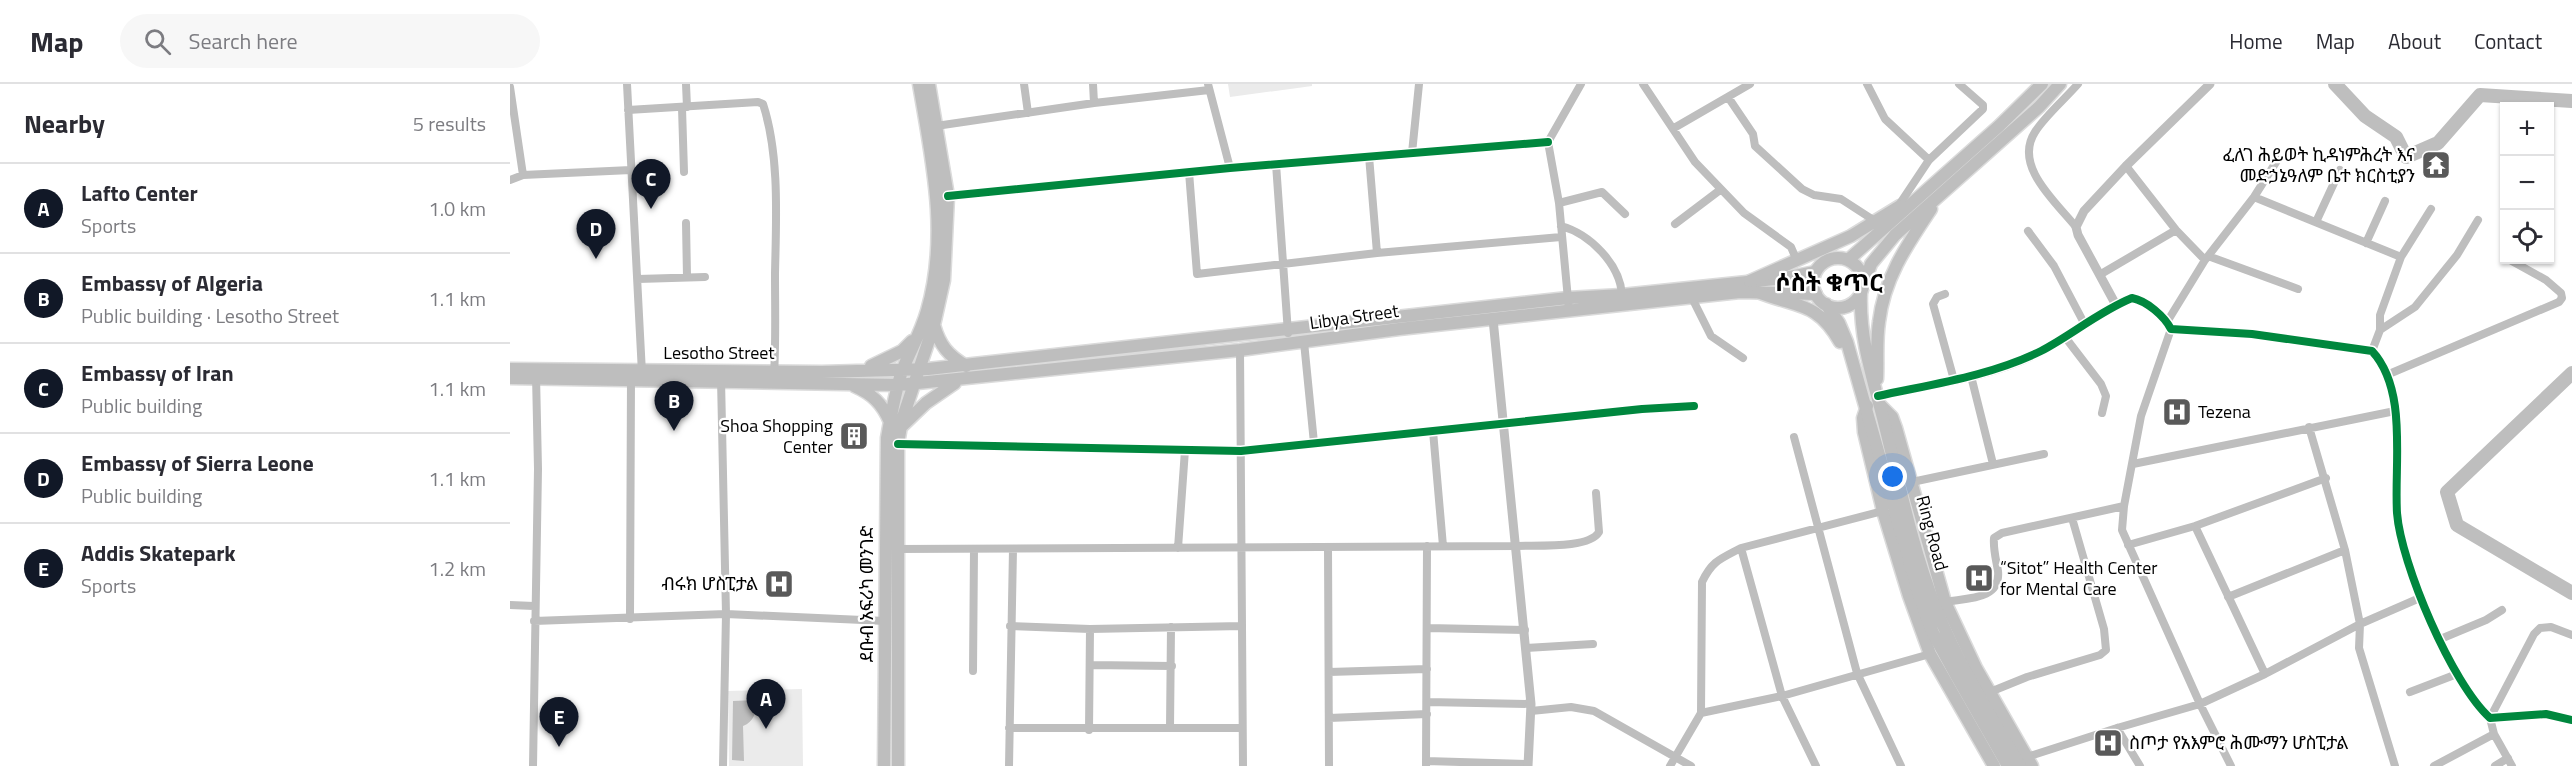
<!DOCTYPE html>
<html lang="en">
<head>
<meta charset="utf-8">
<style>
	:root { --surface:#fff; --page:#f7f7f7; --text:#2b2b33; --muted:#7c7c81; --line:#e1e1e2; --accent:#111827 }
	body { margin:0; font-family:"Titillium Web","Noto Sans Ethiopic",sans-serif; background:var(--page); color:var(--text) }
	.controls { position:absolute; right:18px; top:18px; display:grid; overflow:hidden; border-radius:0px; box-shadow:0 2px 4px #0004 }
	.controls button { width:54px; height:54px; display:grid; place-items:center; padding:0; border:0; border-bottom:2px solid var(--line); background:var(--surface); color:var(--text); font:30px sans-serif }
	.you { position:absolute; left:1383px; top:393px; width:21px; height:21px; margin:-15px; border:4px solid #fff; border-radius:50%; background:#1a73e8; box-shadow:0 0 0 9px #1a73e833 }
	.badge { display:grid; place-items:center; width:39px; height:39px; border-radius:50%; background:var(--accent); color:#fff; font-size:20px; font-weight:700 }
	.pin { position:absolute; translate:-50% -50px; filter:drop-shadow(0 2px 3px #0008) }
	.pin::after { content:''; position:absolute; top:32px; width:21px; height:18px; background:inherit; clip-path:polygon(0 0,100% 0,50% 100%) }
	.list { margin:0; padding:0; list-style:none }
	h2 { display:flex; justify-content:space-between; align-items:center; height:78px; margin:0; padding:0 24px; font-size:26px }
	h2 small { font-size:20px; font-weight:400; color:var(--muted) }
	.list li { display:grid; grid-template-columns:39px 1fr auto; gap:18px; align-items:center; box-sizing:border-box; height:90px; padding:0 24px; border-top:2px solid var(--line) }
	.list b { display:block; font-size:22px; white-space:nowrap }
	.list p { margin:0; font-size:20px; white-space:nowrap; color:var(--muted) }
	.list em { font-size:20px; font-style:normal; color:var(--muted) }
	.icon { flex:none; width:33px; height:33px; fill:none; stroke:currentColor; stroke-width:2; stroke-linecap:round; stroke-linejoin:round }
	.map { position:relative; flex:none; width:2062px; height:682px; overflow:hidden }
	header { display:flex; align-items:center; gap:36px; box-sizing:border-box; height:84px; padding:0 30px; background:var(--surface); border-bottom:2px solid var(--line) }
	header strong { font-size:28px }
	nav { display:flex; gap:33px; margin-inline-start:auto; font-size:21px }
	.search { width:420px; height:54px; background:var(--page); display:flex; align-items:center; gap:15px; box-sizing:border-box; padding:0 21px; border-radius:33px; color:var(--muted); font-size:22px }
	main { display:flex }
	aside { flex:1; background:var(--surface) }
	.map>svg:first-child { display:block }
	.green { fill:#ebebeb }
	.water { fill:#bebebe }
	.lines { fill:none; stroke-linecap:round; stroke-linejoin:round }
	.river { stroke:#bebebe; stroke-width:14 }
	.primary-casing { stroke:#dbdbdb; stroke-width:15 }
	.trunk-casing { stroke:#dbdbdb; stroke-width:15 }
	.minor { stroke:#bebebe; stroke-width:8 }
	.tertiary { stroke:#bebebe; stroke-width:9 }
	.primary { stroke:#bebebe; stroke-width:12 }
	.trunk { stroke:#bebebe; stroke-width:12 }
	.cycleway-casing { stroke:#fff; stroke-width:11 }
	.cycleway { stroke:#00873e; stroke-width:8 }
	.labels { text-anchor:middle; stroke-width:4.5; stroke-linejoin:round; paint-order:stroke }
	.poi-label { font-size:18px; fill:#000; stroke:#fff; text-anchor:end }
	.street-label { font-size:18px; fill:#000; stroke:#fff }
	.district-label { font-size:24px; font-weight:bold; fill:#000; stroke:#fff }
</style>
</head>
<body>
<header>
<strong>Map</strong>
<div class="search"><svg class="icon" aria-label="search" viewBox="0 0 24 24"><circle cx="10" cy="10" r="6"/><path d="M15 15l6 6"/></svg>Search here</div>
<nav><a>Home</a><a>Map</a><a>About</a><a>Contact</a></nav>
</header>
<main>
<aside>
<h2>Nearby<small>5 results</small></h2>
<ul class="list">
<li><span class="badge">A</span><div><b>Lafto Center</b><p>Sports</p></div><em>1.0 km</em></li>
<li><span class="badge">B</span><div><b>Embassy of Algeria</b><p>Public building · Lesotho Street</p></div><em>1.1 km</em></li>
<li><span class="badge">C</span><div><b>Embassy of Iran</b><p>Public building</p></div><em>1.1 km</em></li>
<li><span class="badge">D</span><div><b>Embassy of Sierra Leone</b><p>Public building</p></div><em>1.1 km</em></li>
<li><span class="badge">E</span><div><b>Addis Skatepark</b><p>Sports</p></div><em>1.2 km</em></li>
</ul>
</aside>
<div class="map">
<svg width="2062" height="682" viewBox="0 0 2062 682">
	<rect width="100%" height="100%" fill="#fff"/>
	<path class="green" d="M718,0H802V2L720,13Z
		M292,605L293,682H219L218,607Z"/>
	<path class="water" d="M246,616C247,627 244,638 233,642L234,677L222,676L223,617Z"/>
	<g class="lines">
		<path class="river" d="M1825,0L1855,32L1886,53L1896,73L1928,59L1970,11L2062,17
			M2062,289L1937,408L1947,441L2062,509"/>
		<g class="primary-casing">
			<path id="primary" d="M424,241C430,262 438,271 456,282
				M361,282L392,267L402,257
				M0,285L312,288L418,285L1058,214L1112,211L1275,194L1305,188
				M0,294L388,301L730,266L889,245L1230,208L1306,210
				M344,302C362,310 372,319 380,338
				M1370,321L1382,333L1386,344L1435,518L1466,584L1522,682
				M1357,322L1353,334L1354,348L1373,427L1399,512L1420,570L1484,682
				M391,343L416,319L445,299
				M374,682L377,354C381,331 385,308 392,287C400,267 411,248 417,227C439,151 422,76 409,0
				M388,682V360L392,336L424,241L434,196L438,112L419,0"/>
		</g>
		<g class="trunk-casing">
			<path id="trunk" d="M1303 199a25 25 0 1 1 50 0a25 25 0 1 1-50 0Z
				M1338,176L1489,42L1532,0
				M1240,197L1341,152L1390,122
				M1353,203L1361,180L1385,151L1529,23L1550,0
				M1248,208C1287,224 1307,217 1330,258
				M1351,209C1349,255 1364,298 1375,342C1390,402 1402,464 1425,522C1447,578 1479,630 1510,682
				M1316,220L1329,239L1337,258L1410,515L1423,549L1446,591L1498,682
				M1367,295C1368,276 1366,257 1369,238C1374,194 1397,161 1421,125"/>
		</g>
		<path class="minor" d="M117,0L132,289
			M176,0L177,23
			M514,0L518,29
			M583,0L584,19
			M698,0L720,84
			M1133,0L1185,78L1234,129L1281,163L1287,177
			M1357,0L1375,35L1419,76
			M0,3L13,91
			M1218,13L1243,50L1245,62L1292,105L1304,111L1331,115L1365,137
			M172,24L174,88
			M118,26L248,18L253,20C270,72 266,137 265,190C265,224 266,258 264,291
			M426,42L584,19L699,6
			M1164,44L1240,0
			M902,69L909,0
			M859,72L867,169
			M766,80L778,249
			M1616,82L1666,146L1695,176
			M679,88L687,190L867,169L1051,153
			M0,96L13,91L121,86
			M438,112L720,84L1038,58
			M1744,113L1891,173
			M1049,119L1092,108L1115,130
			M1387,124L1419,76L1473,25V21L1449,0
			M1806,138L1830,86
			M176,139L177,193
			M1165,140L1210,106
			M1051,142C1080,150 1110,180 1112,211
			M1566,143C1546,118 1503,82 1525,48C1535,32 1555,15 1568,0
			M1518,147L1544,182L1574,239
			M1856,159L1875,117
			M1698,172L1788,205
			M1591,190L1666,146
			M128,195L195,193
			M1435,210L1427,213L1423,220L1444,296
			M1182,214L1201,252L1233,274
			M1606,221C1612,218 1618,214 1625,215C1638,216 1655,234 1661,245L1742,250L1862,267C1898,306 1884,379 1887,429C1891,480 1942,600 1980,634L2036,630L2062,636
			M1059,226L1049,119L1038,58L1071,0
			M1657,238L1695,176L1744,113L1768,75
			M1661,245L1631,332L1614,422L1612,446L1690,620L1721,682
			M1870,246L1905,223L1947,171L1968,136
			M1555,253L1591,300L1596,312L1592,329
			M794,258L804,359
			M730,266L733,682
			M1862,267L1870,246V231L1891,173L1921,125
			M1879,290L2049,218L2052,214L2051,209L2036,196L2000,176
			M1461,292L1483,380
			M211,295L216,530L213,682
			M1799,343L1835,466L1850,540L1849,564L1885,682
			M923,347L933,462
			M1284,353L1347,589L1391,682
			M388,360L731,367L1132,325L1184,322
			M1623,380L1885,327
			M1402,398L1534,370
			M1685,442L1755,590
			M1618,461L1685,442L1816,394
			M818,463L819,682
			M668,464L675,366
			M1231,464L1272,612L1306,682
			M386,465L1007,462C1027,461 1079,465 1089,448L1086,409
			M1718,513L1835,466
			M1435,518C1457,514 1491,516 1488,487C1486,475 1483,465 1484,454L1492,449L1614,422
			M0,521L24,522
			M120,535L121,293
			M24,537L216,530L375,537
			M500,542L580,545L732,542
			M917,544L1015,546
			M1928,556L1976,536L1992,526
			M1016,564L1083,560
			M580,581L662,582
			M463,587L464,465
			M819,588L917,585
			M1480,608L1517,593L1590,571L1596,566L1594,545L1562,434
			M1900,608L1947,590
			M917,618L1021,620
			M1021,627L1061,623L1084,627L1181,682
			M1191,629L1272,612L1420,570
			M819,634L917,630
			M499,644H732
			M660,644L661,543
			M1607,644L1630,682
			M579,646L580,545
			M1517,673L1607,644L1690,620L1755,590L1850,540L1912,513
			M916,677L1018,680
			M23,682L28,385L26,291
			M499,682L503,465
			M916,682L917,462
			M1160,682L1191,629L1192,498C1202,477 1210,475 1231,464L1373,427
			M1924,682L1984,650
			M1985,682L1998,674
			M2002,682L1984,650L1980,634L2024,550L2030,544L2041,543L2062,551"/>
		<path class="tertiary" d="M983,235L1021,620L1018,682
			M1368,312C1423,300 1482,293 1532,267C1558,253 1581,235 1606,221L1568,151L1566,143L1574,127L1616,82L1700,0"/>
		<use href="#primary" class="primary"/>
		<use href="#trunk" class="trunk"/>
		<g class="cycleway-casing">
			<path id="cycleway" d="M438,112L720,84L1038,58
				M1368,312C1423,300 1480,292 1531,267C1562,251 1588,228 1622,214C1637,217 1654,232 1661,245L1742,250L1862,267C1898,306 1884,379 1887,429C1891,480 1942,600 1980,634L2036,630L2062,636
				M388,360L731,367L1132,325L1184,322"/>
		</g>
		<use href="#cycleway" class="cycleway"/>
	</g>
	<defs>
		<g id="temple-square" transform="scale(1.5)"><rect x="-9" y="-9" width="18" height="18" rx="4" fill="#595959" stroke="#fff"/><path d="M0-6L5-2H3V0L6.5 2.5H4V6H1.5V3h-3V6H-4V2.5H-6.5L-3 0V-2H-5Z" fill="#fff"/></g>
		<g id="hospital-square" transform="scale(1.5)"><rect x="-9" y="-9" width="18" height="18" rx="4" fill="#595959" stroke="#fff"/><path d="M-5-5h3v3.5h4V-5h3V5h-3V1.5h-4V5h-3Z" fill="#fff"/></g>
		<g id="building-square" transform="scale(1.5)"><rect x="-9" y="-9" width="18" height="18" rx="4" fill="#595959" stroke="#fff"/><path d="M-4-6H4V6H1V3H-1V6H-4ZM-2.5-4.3h1.7v1.8h-1.7ZM.8-4.3h1.7v1.8H.8ZM-2.5-1h1.7V.8h-1.7ZM.8-1h1.7V.8H.8Z" fill="#fff"/></g>
	</defs>
	<g fill-rule="evenodd">
		<use href="#temple-square" x="1926" y="81"/>
		<use href="#hospital-square" x="1667" y="328"/>
		<use href="#building-square" x="344" y="352"/>
		<use href="#hospital-square" x="1469" y="494"/>
		<use href="#hospital-square" x="269" y="500"/>
		<use href="#hospital-square" x="1598" y="659"/>
	</g>
	<g class="labels">
		<g class="poi-label">
			<text x="1905" y="77">ፈለገ ሕይወት ኪዳነምሕረት እና<tspan x="1905" dy="21">መድኃኔዓለም ቤተ ክርስቲያን</tspan></text>
			<text x="1688" y="334" text-anchor="start">Tezena</text>
			<text x="323" y="348">Shoa Shopping<tspan x="323" dy="21">Center</tspan></text>
			<text x="1490" y="490" text-anchor="start">“Sitot” Health Center<tspan x="1490" dy="21">for Mental Care</tspan></text>
			<text x="248" y="506">ብሩክ ሆስፒታል</text>
			<text x="1619" y="665" text-anchor="start">ስጦታ የአእምሮ ሕሙማን ሆስፒታል</text>
		</g>
		<g class="street-label">
			<text transform="translate(844 233) rotate(-8)" y="6">Libya Street</text>
			<text x="209" y="275">Lesotho Street</text>
			<text transform="translate(1422 449) rotate(75)" y="6">Ring Road</text>
			<text transform="translate(357 510) rotate(-90)" y="6">ደቡብ አፍሪካ መንገድ</text>
		</g>
		<g class="district-label">
			<text x="1319" y="207">ሶስት ቁጥር</text>
		</g>
	</g>
</svg>
<div class="controls">
<button>+</button>
<button>−</button>
<button><svg class="icon" aria-label="locate" viewBox="0 0 24 24"><circle cx="12" cy="12" r="6"/><path d="M12 2v4M12 18v4M2 12h4M18 12h4"/></svg></button>
</div>
<div class="you"></div>
<div class="pin badge" style="left:256px;top:645px">A</div>
<div class="pin badge" style="left:164px;top:347px">B</div>
<div class="pin badge" style="left:141px;top:125px">C</div>
<div class="pin badge" style="left:86px;top:175px">D</div>
<div class="pin badge" style="left:49px;top:663px">E</div>
</div>
</main>
</body>
</html>
